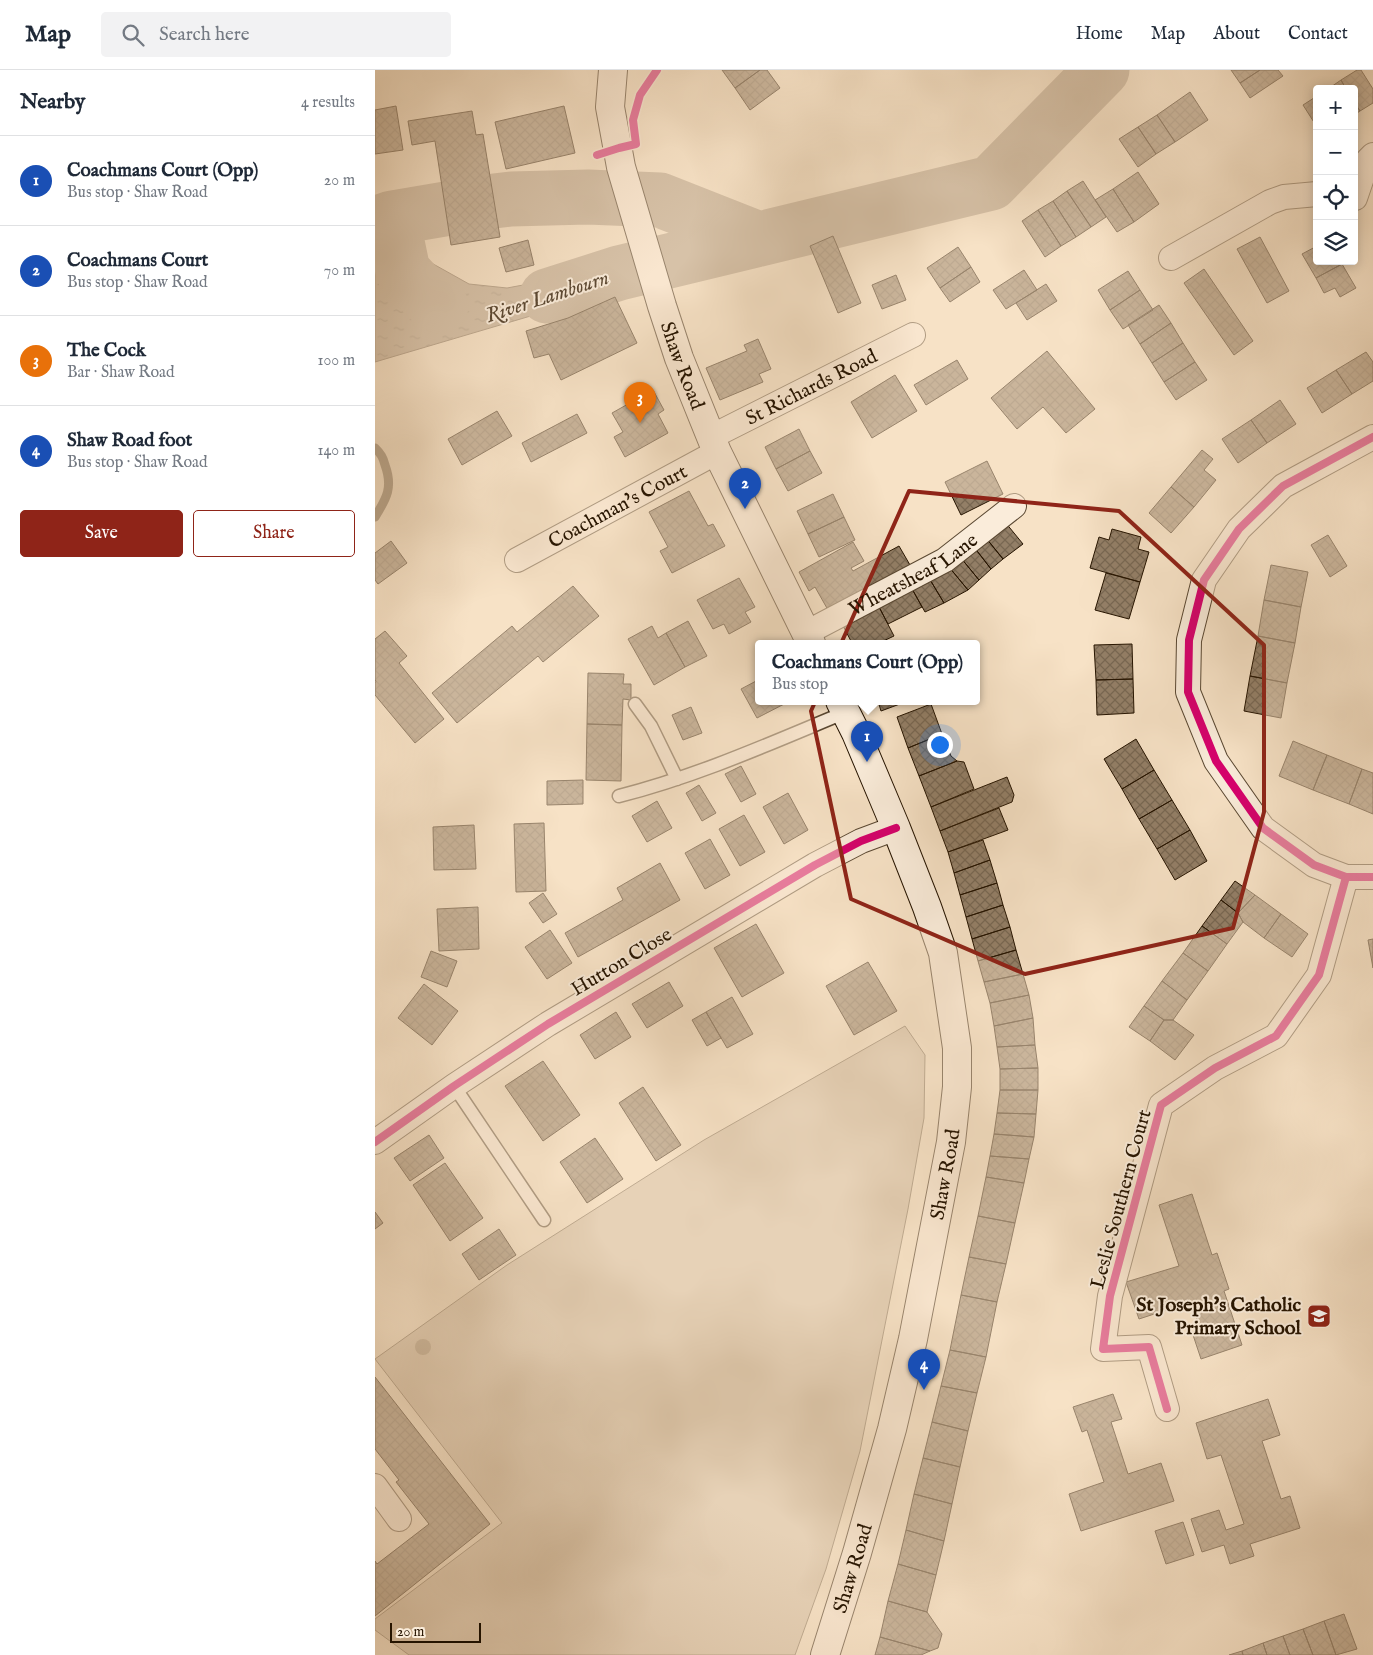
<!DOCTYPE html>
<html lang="en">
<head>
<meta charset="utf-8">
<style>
	:root { --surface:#fff; --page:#f2f2f3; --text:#1f2937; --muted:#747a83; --line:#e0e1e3; --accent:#8f2418 }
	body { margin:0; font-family:"IM FELL English",serif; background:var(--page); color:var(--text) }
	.controls { position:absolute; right:15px; top:15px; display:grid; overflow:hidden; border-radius:5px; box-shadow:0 2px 12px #0003 }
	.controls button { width:45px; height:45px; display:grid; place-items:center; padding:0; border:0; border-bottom:1px solid var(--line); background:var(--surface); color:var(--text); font:25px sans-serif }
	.scale { position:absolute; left:15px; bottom:12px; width:91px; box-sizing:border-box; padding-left:5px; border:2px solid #261400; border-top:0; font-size:14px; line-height:18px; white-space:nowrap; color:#261400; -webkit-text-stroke:4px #faecda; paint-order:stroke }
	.you { position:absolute; left:564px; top:674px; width:18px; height:18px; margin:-12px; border:4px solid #fff; border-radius:50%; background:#1a73e8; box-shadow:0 0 0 8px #1a73e833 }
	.badge { display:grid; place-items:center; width:32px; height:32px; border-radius:50%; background:var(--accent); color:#fff; font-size:16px; font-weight:700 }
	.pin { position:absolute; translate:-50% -41px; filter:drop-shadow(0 1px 2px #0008) }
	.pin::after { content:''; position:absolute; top:26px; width:18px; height:15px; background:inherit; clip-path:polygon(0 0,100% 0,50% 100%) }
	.popup { position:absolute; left:380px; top:570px; width:225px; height:65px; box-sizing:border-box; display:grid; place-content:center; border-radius:5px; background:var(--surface); filter:drop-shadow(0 1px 4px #0005); font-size:16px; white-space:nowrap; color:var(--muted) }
	.popup b { font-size:19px; color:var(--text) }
	.popup::after { content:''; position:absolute; left:50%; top:100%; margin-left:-10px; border:10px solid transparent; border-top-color:var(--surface) }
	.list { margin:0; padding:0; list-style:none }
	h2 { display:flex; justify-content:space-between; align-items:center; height:65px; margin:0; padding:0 20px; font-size:21px }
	h2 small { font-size:16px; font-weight:400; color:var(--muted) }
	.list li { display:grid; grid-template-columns:32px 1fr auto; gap:15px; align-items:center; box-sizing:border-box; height:90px; padding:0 20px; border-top:1px solid var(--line) }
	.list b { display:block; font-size:19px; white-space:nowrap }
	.list p { margin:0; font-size:16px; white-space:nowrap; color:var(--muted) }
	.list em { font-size:16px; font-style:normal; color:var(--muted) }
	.actions { display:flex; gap:10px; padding:15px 20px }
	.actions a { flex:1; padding:11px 0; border:1px solid var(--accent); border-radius:5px; text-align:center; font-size:18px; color:var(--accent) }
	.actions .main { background:var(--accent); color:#fff }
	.icon { flex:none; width:28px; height:28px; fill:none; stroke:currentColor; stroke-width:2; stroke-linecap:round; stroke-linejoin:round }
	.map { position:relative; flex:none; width:998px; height:1585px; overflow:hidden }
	header { display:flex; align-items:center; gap:30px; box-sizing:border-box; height:70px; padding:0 25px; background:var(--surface); border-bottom:1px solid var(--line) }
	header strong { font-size:24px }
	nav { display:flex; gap:28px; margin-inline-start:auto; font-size:18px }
	.search { width:350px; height:45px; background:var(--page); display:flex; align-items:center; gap:12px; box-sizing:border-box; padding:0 18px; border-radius:5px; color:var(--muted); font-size:19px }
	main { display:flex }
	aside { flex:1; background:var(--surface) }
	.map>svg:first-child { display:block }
	.green { fill:#d3bfa4; stroke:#7c6a52 }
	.water { fill:url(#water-ripples); stroke:#79664f }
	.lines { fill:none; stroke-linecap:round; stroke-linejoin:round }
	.stream { stroke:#79664f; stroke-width:9 }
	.river { stroke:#b09c83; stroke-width:55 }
	.building { fill:url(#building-cross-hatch); stroke:#261400 }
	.lane-casing { stroke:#5a4832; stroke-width:15 }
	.street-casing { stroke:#5a4832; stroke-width:26 }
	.secondary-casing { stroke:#261400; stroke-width:30 }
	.lane { stroke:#faecda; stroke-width:12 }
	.street { stroke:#faecda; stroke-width:24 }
	.secondary { stroke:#faecda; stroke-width:28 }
	.cycleway-casing { stroke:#faecda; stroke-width:11 }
	.cycleway { stroke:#d6006c; stroke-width:8 }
	.tree { fill:#a69278 }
	.marked { fill:none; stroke:#8f2418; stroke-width:4; stroke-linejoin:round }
	.labels { text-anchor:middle; stroke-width:4; stroke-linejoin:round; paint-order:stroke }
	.street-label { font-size:20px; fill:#261400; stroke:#faecda }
	.poi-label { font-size:20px; font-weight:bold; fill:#261400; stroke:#faecda; text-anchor:end }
	.water-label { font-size:21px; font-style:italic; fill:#5d4a34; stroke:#faecda }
</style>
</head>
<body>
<header>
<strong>Map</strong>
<div class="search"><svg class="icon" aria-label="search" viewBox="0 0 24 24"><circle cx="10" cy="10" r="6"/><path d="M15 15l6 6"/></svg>Search here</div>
<nav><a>Home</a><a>Map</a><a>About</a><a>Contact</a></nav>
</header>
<main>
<aside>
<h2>Nearby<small>4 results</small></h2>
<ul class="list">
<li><span class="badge" style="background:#1a4fb4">1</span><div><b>Coachmans Court (Opp)</b><p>Bus stop · Shaw Road</p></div><em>20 m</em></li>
<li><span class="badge" style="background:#1a4fb4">2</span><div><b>Coachmans Court</b><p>Bus stop · Shaw Road</p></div><em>70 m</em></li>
<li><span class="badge" style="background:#e8710a">3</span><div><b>The Cock</b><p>Bar · Shaw Road</p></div><em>100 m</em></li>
<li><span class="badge" style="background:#1a4fb4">4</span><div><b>Shaw Road foot</b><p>Bus stop · Shaw Road</p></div><em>140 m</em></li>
</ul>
<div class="actions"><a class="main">Save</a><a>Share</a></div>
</aside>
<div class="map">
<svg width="998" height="1585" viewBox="0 0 998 1585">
	<defs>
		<pattern id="water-ripples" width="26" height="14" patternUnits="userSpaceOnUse" patternTransform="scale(1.25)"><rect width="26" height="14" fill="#b09c83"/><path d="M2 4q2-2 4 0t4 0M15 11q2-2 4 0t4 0" fill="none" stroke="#8f7e69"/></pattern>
		<pattern id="building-cross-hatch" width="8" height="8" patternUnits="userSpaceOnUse" patternTransform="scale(1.25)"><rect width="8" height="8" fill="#937f67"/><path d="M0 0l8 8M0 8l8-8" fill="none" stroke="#786752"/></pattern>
	</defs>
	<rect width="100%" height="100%" fill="#f7e2c6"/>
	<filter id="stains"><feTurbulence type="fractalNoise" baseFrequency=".004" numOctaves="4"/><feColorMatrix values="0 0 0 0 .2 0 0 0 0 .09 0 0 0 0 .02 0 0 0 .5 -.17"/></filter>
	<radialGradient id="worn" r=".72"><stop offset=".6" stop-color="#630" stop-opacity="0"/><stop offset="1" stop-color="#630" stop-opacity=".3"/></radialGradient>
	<path class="green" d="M530,956L550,985L549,1048L533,1139L485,1381L451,1499L420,1585H34L0,1560V1549L127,1453L0,1289L132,1195L329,1070Z"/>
	<path class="water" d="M23,179L35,181L94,214L132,218L244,197L247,219L0,292V200Z"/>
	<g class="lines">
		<path class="stream" d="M0,378C6,384 8,387 10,395C18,417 12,428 0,447"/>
		<path class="river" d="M119,131L136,129L213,127L285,130L384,169
			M17,148L70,139
			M0,154L17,148L28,201L53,228L66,236
			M172,226L244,203L616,113L727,0"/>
	</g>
	<path class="building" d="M347,0H385L360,18Z
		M385,0H392L405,18L375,40L360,18Z
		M856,0H885L865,13Z
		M885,0H903L908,6L875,28L865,13Z
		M982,0H986L998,19V33L985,41L979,32V19H971L966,10Z
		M966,10L971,19H953Z
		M815,22L833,50L800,72L782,45Z
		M942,26V57L928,35Z
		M979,32L985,41L979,45Z
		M21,36L28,80L0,84V40Z
		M189,36L200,83L131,99L120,52Z
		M97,41L101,65L108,64L125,167L76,175L60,71L37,75L33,51Z
		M782,45L800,72L781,84L763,57Z
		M763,57L781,84L763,97L744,69Z
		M763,102L784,134L759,152L738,119Z
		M708,111L731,147L716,157L692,121Z
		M738,119L759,152L742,162L720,130Z
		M692,121L716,157L701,167L678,131Z
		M678,131L701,167L686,176L663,140Z
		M663,140L686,176L670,187L647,151Z
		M458,166L486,233L463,243L435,176Z
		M885,167L914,221L892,233L862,179Z
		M153,170L159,195L131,202L124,178Z
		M942,176V191H966L967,194L941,208L927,184Z
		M583,177L596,197L565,218L552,198Z
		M967,194L981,218L965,227L960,218L949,223L941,208Z
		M596,197L605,212L575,232L565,218Z
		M829,199L878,271L859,285L809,213Z
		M649,200L662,220L631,239L618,220Z
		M753,201L765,220L735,240L723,220Z
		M521,205L531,230L507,239L497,215Z
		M671,214L682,231L652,250L641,233Z
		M765,220L778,240L748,259L735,240Z
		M240,227L262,273L186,310L174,284L159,288L151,261L193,248Z
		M784,235L796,253L765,274L753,255Z
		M796,253L808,273L777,293L765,274Z
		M383,269L396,299L384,304L388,312L345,330L331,298L372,281L369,275Z
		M808,273L820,292L789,312L777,293Z
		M672,281L720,339L691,363L668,337L642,359L616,328Z
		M991,282L998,292V311L977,324L961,300Z
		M582,290L593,309L551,335L539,315Z
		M820,292L832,310L801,330L789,312Z
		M961,300L977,324L947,343L932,318Z
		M520,305L542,341L497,368L476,332Z
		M278,320L289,340L283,344L293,363L250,387L239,367L248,362L237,343Z
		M905,330L921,354L892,373L876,350Z
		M122,341L137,366L87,395L73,369Z
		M202,344L212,363L156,392L147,373Z
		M876,350L892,373L863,393L847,369Z
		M424,359L435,381L401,399L390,377Z
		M827,380L838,389L829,400L841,410L819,437L796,417Z
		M435,381L447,403L413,421L401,399Z
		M612,391L628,424L586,445L570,412Z
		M796,417L819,437L796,463L774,443Z
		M314,421L333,456L338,454L350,476L297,503L285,481L293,477L274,442Z
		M458,424L469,447L433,464L422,441Z
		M469,447L480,470L444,487L433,464Z
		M630,452L648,474L628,489L611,468Z
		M737,459L766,467L763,479L774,482L765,512L715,498L724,467L734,470Z
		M953,465L972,496L955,507L936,475Z
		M611,468L628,489L616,499L599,477Z
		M16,471L32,493L3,514L0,510V483Z
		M478,472L489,491L476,498L478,501L524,476L535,495L453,540L440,517L434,521L424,502Z
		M599,477L616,499L604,510L586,488Z
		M586,488L604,510L593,520L574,497Z
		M896,495L933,502L926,537L889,530Z
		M574,497L593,520L569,533L554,508Z
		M731,503L765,512L754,549L720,540Z
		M364,508L380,537L370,542L376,552L354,564L349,554L338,559L322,530Z
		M554,508L569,533L550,542L536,517Z
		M198,516L224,546L168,592L163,586L82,653L57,623L137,556L142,562Z
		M536,517L547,537L513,554L503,535Z
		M889,530L926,537L920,573L883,566Z
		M503,535L519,566L504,573H477L467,554Z
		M313,551L332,586L310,597L291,563Z
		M277,556L283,568L291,563L310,597L279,615L253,569Z
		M10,561L32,586L24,593L69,649L40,673L0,625V613L1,611L0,610V569Z
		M883,566L920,573L912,613L875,606Z
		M757,574L758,609L721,610L719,575Z
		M213,603L249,604L248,614H256V630L248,629L247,655L212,654Z
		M875,606L912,613L906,648L869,641Z
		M758,609L759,643L722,645L721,610Z
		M383,610V631H415L382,648L366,619Z
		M503,631H533L506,641Z
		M556,634L567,664L533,678L522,647Z
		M316,637L327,663L308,670L297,645Z
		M212,654L247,655L246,711L211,710Z
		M567,664L576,686L582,691L544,706L533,678Z
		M761,669L779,700L747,719L729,689Z
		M918,671L952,685L938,720L904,706Z
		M952,685L987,699L974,734L938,720Z
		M582,691L589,692L599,719L556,737L544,706Z
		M366,696L381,724L366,732L350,704Z
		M987,699L998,703V744L974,734Z
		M779,700L797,730L764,749L747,719Z
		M632,707L639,725L637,732L565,761L556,737Z
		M208,710V734L172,735V711Z
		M324,715L341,743L327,751L311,723Z
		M413,723L433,760L409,774L388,737Z
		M797,730L815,760L782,779L764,749Z
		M282,731L297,758L272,772L257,746Z
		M624,738L633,760L573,782L565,761Z
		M369,745L390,782L365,796L344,759Z
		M169,753L171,821L141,822L139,754Z
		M99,755L101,799L59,800L58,757Z
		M815,760L832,791L800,810L782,779Z
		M335,769L355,805L330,819L310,783Z
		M608,770L615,790L579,803L573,782Z
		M615,790L622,813L585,825L579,803Z
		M285,793L305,830L203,887L190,863L248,830L242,818Z
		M860,811L880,825L863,843L846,830Z
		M622,813L628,835L591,847L585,825Z
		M168,823L182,844L168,853L154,833Z
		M880,825L906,844L889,868L868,852L863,843Z
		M846,830L863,843L868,852L852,874L827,856Z
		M628,835L635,857L597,869L591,847Z
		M103,837L104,879L64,881L62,839Z
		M906,844L933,864L917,887L889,868Z
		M381,854L409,903L367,927L339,878Z
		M827,856L852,874L833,901L808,883Z
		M635,857L641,880L603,891L597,869Z
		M175,860L197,893L172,909L150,877Z
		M998,869V898L993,870Z
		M641,880L648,904L609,912L603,891Z
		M56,881L82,891L72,917L46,907Z
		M808,883L833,901L812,930L787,911Z
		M493,892L522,941L479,965L451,916Z
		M648,904L654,925L615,933L609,912Z
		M787,911L812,930L798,950H789L769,936Z
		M294,912L308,936L272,958L257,934Z
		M49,914L83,941L57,975L23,948Z
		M654,925L658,948L619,956L615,933Z
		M357,927L378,964L352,978L331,942Z
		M769,936L789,950L775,971L754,957Z
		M241,942L256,967L220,989L205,965Z
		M331,942L346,968L332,976L317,950Z
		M658,948L660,975L622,977L619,956Z
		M789,950H798L819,965L800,990L775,971Z
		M660,975L663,998L625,999L622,977Z
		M168,991L205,1045L168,1071L130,1016Z
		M663,998V1020H625V999Z
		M268,1017L306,1075L281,1091L244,1033Z
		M625,1020H663L661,1044L622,1043Z
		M622,1043L661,1044L659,1067L619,1064Z
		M619,1064L659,1067L654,1089L615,1086Z
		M54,1065L69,1088L35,1111L19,1088Z
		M220,1068L248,1109L212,1133L185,1092Z
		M615,1086L654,1089L649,1113L611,1107Z
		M70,1093L108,1148L75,1171L38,1115Z
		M611,1107L649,1113L640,1153L603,1146Z
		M817,1124L837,1185L842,1183L854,1219L849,1221L867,1275L826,1289L817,1262L825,1259L816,1232L764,1249L751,1212L804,1196L784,1135Z
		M0,1142L8,1153L0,1159Z
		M603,1146L640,1153L631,1194L594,1187Z
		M124,1159L141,1185L104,1210L87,1184Z
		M594,1187L631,1194L622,1232L586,1225Z
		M586,1225L622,1232L611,1287L575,1280Z
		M575,1280L611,1287L602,1323L566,1316Z
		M0,1307L115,1454L0,1546V1491L2,1494L54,1454L21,1412L24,1410L0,1379Z
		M566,1316L602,1323L593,1361L557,1352Z
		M738,1324L747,1349L736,1352L753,1404L786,1393L799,1431L706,1461L694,1424L729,1412L712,1360L707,1362L698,1337Z
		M893,1329L905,1365L887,1371L906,1429L915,1426L925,1458L875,1474L879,1486L855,1494L849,1475L827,1482L816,1449L844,1440L851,1460L869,1454L846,1385L832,1389L821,1353Z
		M557,1352L593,1361L585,1397L548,1388Z
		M548,1388L585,1397L577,1434L539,1424Z
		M539,1424L577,1434L569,1471L531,1460Z
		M808,1452L819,1485L791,1494L780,1461Z
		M531,1460L569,1471L561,1505L523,1494Z
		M523,1494L561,1505L552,1542L513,1531Z
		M513,1531L552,1542L567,1564L563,1578L555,1581L505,1567Z
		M969,1544L982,1579L961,1585L949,1551Z
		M949,1551L961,1585H938L928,1559Z
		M928,1559L938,1585H915L908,1566Z
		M908,1566L915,1585H892L888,1573Z
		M505,1567L555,1581L546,1585H500Z
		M888,1573L892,1585H868L867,1581Z
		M867,1581L868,1585H854Z"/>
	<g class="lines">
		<g class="lane-casing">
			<path id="lane" d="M260,634L276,656L302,709
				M244,726C323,706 396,673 471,642
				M79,1016L169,1150"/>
		</g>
		<g class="street-casing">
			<g id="street">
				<path d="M980,128L993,90L998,85"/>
				<path d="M796,188L895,132L909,127L942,124"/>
				<path id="s1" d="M336,367L538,265"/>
				<path d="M998,367L908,416L864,459L829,510L814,570L813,622L841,691L888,758L939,795L971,807H998"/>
				<path id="s2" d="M142,490L342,382"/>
				<path id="s3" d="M431,563L570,490L639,436"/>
				<path d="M0,1072L79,1016L173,954L440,795L486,771L521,758"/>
				<path d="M792,1339L774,1277L728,1279L735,1226L786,1035L840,998L901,966L944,905L971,807"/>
				<path d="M0,1416L24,1449"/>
			</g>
		</g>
		<g class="secondary-casing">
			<g id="secondary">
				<path id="s4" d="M238,0L235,37L246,97L287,236L304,288L342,382L436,573"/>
				<path id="s5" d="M450,1585L482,1483L517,1359L538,1269L576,1072L582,1017V978L568,883L552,837L521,758L481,663L465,631"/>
			</g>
		</g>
		<use href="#lane" class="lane"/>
		<use href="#street" class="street"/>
		<use href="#secondary" class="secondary"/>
		<g class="cycleway-casing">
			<path id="cycleway" d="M222,85L244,78L261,74L258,50L265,25L282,0
				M998,367L908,416L864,459L829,510L814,570L813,622L841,691L888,758L939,795L971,807H998
				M0,1072L79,1016L173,954L440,795L486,771L521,758
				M792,1339L774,1277L728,1279L735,1226L786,1035L840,998L901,966L944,905L971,807"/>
		</g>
		<use href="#cycleway" class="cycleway"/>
	</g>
	<circle class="tree" cx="48" cy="1277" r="8"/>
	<path d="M0 0H998V1585H0ZM534,421L744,441L889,575V742L858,858L650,904L476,829L436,641Z" fill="#f7e2c6" fill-opacity=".55" fill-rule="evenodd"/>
	<path class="marked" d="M534,421L744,441L889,575V742L858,858L650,904L476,829L436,641Z"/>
	<defs>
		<g id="school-square" transform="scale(1.25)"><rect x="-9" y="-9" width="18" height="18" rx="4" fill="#8f2418" stroke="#faecda"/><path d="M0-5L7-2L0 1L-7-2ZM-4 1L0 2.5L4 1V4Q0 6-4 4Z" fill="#fff"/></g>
	</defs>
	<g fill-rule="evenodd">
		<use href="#school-square" x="944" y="1246"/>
	</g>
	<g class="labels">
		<g class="street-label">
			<text dy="7" stroke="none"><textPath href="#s4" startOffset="306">Shaw Road</textPath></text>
			<text dy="7" stroke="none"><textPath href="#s1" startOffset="112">St Richards Road</textPath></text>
			<text dy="7" stroke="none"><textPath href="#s2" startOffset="114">Coachman's Court</textPath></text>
			<text dy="7" stroke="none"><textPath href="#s3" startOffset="122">Wheatsheaf Lane</textPath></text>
			<text transform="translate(246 891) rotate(-31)" y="7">Hutton Close</text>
			<text dy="7" stroke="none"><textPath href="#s5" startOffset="496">Shaw Road</textPath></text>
			<text transform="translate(745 1129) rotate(-75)" y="7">Leslie Southern Court</text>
			<text dy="7" stroke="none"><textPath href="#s5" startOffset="91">Shaw Road</textPath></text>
		</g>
		<g class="poi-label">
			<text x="926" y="1241">St Joseph's Catholic<tspan x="926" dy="23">Primary School</tspan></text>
		</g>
		<g class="water-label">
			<text transform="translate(172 226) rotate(-18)" y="7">River Lambourn</text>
		</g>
	</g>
	<rect width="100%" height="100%" filter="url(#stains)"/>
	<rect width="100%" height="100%" fill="url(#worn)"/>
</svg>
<div class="controls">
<button>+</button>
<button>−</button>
<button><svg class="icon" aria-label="locate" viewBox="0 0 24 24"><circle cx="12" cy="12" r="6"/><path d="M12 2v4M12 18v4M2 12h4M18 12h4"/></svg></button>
<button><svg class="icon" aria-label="layers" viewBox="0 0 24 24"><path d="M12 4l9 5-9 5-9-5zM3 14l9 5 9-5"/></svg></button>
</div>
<div class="scale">20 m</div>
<div class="you"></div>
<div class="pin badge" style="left:492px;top:692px;background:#1a4fb4">1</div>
<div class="popup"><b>Coachmans Court (Opp)</b>Bus stop</div>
<div class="pin badge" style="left:370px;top:439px;background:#1a4fb4">2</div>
<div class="pin badge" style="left:265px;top:353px;background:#e8710a">3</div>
<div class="pin badge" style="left:549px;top:1320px;background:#1a4fb4">4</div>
</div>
</main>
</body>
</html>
